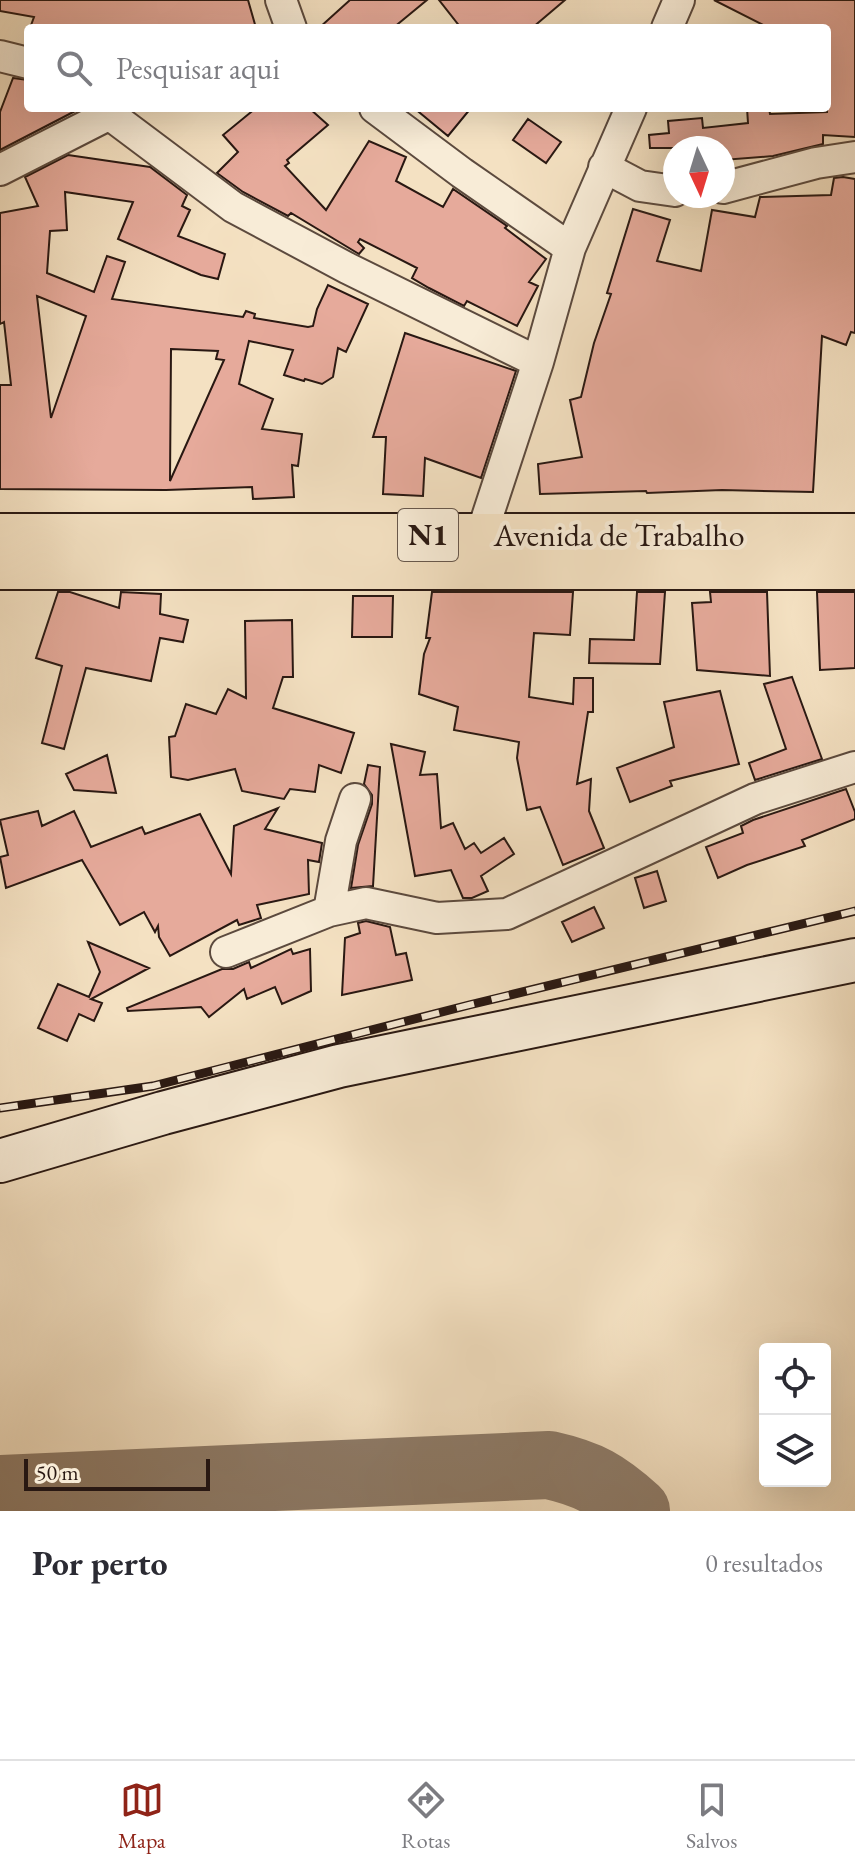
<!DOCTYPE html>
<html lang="pt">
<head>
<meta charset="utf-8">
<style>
	:root { --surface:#fff; --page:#f2f2f3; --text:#2b2b33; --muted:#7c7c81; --line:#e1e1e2; --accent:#8f2418 }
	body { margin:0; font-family:"EB Garamond",serif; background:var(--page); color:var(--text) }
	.controls { position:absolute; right:24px; bottom:24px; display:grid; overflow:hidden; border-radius:8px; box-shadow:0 8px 32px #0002 }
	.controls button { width:72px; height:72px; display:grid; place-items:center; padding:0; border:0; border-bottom:2px solid var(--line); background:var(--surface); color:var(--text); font:40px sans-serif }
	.compass { position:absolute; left:663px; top:136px; width:72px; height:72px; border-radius:50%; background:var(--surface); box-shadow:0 8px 32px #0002; rotate:176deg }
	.scale { position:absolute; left:24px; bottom:20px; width:186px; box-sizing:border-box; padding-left:8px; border:4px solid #291812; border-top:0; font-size:22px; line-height:28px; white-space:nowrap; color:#291812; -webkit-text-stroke:6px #f8ecd7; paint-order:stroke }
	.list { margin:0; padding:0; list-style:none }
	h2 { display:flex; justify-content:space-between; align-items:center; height:104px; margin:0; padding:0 32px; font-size:34px }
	h2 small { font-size:26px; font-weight:400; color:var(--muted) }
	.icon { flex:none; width:44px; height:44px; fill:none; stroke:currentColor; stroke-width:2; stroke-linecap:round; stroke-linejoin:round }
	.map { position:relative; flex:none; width:855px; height:1511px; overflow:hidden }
	.search { position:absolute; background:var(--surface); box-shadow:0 8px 32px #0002; left:24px; right:24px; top:24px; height:88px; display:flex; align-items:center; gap:20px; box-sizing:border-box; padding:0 28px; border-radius:8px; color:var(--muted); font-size:30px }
	.sheet { height:248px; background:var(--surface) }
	nav { display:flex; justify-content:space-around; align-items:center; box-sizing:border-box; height:112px; border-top:2px solid var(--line); background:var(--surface); font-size:22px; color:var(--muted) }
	nav a { display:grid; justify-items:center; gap:4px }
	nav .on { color:var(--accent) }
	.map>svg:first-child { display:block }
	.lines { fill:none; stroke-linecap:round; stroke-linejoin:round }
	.taxiway { stroke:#8e7c6a; stroke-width:68 }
	.building { fill:#e6aa9b; stroke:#291812; stroke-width:2; fill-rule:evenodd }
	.street-casing { stroke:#5c4a3e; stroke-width:34 }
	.secondary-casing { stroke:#291812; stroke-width:46 }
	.highway-casing { stroke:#291812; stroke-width:48 }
	.street { stroke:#f8ecd7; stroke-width:30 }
	.secondary { stroke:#f8ecd7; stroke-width:42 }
	.highway { stroke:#f4e1c2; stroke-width:44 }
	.rail-casing { stroke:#291812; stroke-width:9 }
	.rail { stroke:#f8ecd7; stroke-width:6; stroke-dasharray:18; stroke-linecap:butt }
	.labels { text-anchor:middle; stroke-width:8; stroke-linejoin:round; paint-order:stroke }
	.shield { fill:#f8ecd7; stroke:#67584d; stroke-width:2 }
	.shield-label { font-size:30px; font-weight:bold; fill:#291812 }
	.street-label { font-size:32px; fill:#291812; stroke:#f8ecd7 }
</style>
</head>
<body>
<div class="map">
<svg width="855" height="1511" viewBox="0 0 855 1511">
	<rect width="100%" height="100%" fill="#f4e1c2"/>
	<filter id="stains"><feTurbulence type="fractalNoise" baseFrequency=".0025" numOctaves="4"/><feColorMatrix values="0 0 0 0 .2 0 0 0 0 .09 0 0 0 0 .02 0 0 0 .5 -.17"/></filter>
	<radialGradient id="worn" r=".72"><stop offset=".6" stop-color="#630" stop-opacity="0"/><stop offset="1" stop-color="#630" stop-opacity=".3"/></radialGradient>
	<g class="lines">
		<path class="taxiway" d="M0,1489L549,1465C589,1474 606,1484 636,1511"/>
	</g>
	<path class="building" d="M0,0H248L256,28H30L34,17L0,11Z
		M350,0H427L393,28H319Z
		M439,0H565L532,28H461Z
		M714,0H855V137L823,135V144L773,156L723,160V148H650L649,135L669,133L668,121L702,118L703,128L748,123L747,108H769L770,114L827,112V28H769Z
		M13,78L28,80V108H81L0,150V112Z
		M256,108H309L328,125L287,160L289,163L285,166L326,210L369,141L406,157L396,181L443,207L453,189L507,226L505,228L546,259L529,282L538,286L517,326L467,301L464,306L429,288L412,278L417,268L360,239L358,242L364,248L359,254L291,213L288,216L243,192L217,173L238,152L223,135Z
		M414,108H471L448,136Z
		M528,119L561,142L546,163L513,140Z
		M68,155L150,167L187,195L182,206L190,210L178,236L225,254L218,279L201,275L118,239L133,202L65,192L67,230L50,231L47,273L94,292L107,256L125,262L112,299L243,317L246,311L255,314L254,318L308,327L313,326L317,309L328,285L368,304L346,352L338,348L333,377L322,384L305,379L304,381L284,375L293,350L249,341L239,384L273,399L262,429L302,434L298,466L292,465L294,497L253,499L252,487L166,490L0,489V385H11L4,322L0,324V213L38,206L25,177ZM37,296L86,316L51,418ZM171,349L218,351L216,359L224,360L170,481Z
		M843,177L855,179V333L851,332L846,345L822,336L813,492L722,490L647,493L646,491L540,494L538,464L582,457L570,400L581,397L594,343L611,294L607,293L633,209L670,220L657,261L701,271L712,210L755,217L760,197L831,195L834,178Z
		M405,333L516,371L481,478L425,458L423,496L383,494L386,437H373Z
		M58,592H70L119,608L121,592L161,594L160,614L188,620L183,642L160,638L151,681L86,668L64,749L42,743L62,666L36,658Z
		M432,592H573L570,635L534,633L529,697L573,704L574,678H593V712H588L577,784L591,779L589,811L604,848L563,865L540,807L527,810L517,758L519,742L454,730L458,707L419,694L424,654L430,638H426Z
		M637,592H665L660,664L589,663L590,639L634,640Z
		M710,592H767L770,676L697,670L692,603L711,602Z
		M817,592H855V668L820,670Z
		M353,596H393L392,637H352Z
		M292,620L293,677H283L273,708L354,733L341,773L319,765L315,792L290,789L284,799L242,791L235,769L188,780L171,777L169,737L175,736L186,704L216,714L228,689L246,698L245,621Z
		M792,677L822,759L755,780L749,763L786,749L764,684Z
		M720,691L739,764L670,781L672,786L630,802L617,768L674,747L664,702Z
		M391,744L425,752L420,775L437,774L441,828L453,823L465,849L474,843L481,853L504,838L514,854L481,876L488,891L472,898H463L451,870L415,876Z
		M107,755L116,793L74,790L66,774Z
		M368,765L380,767L373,886L351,888L358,845L372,804V795L364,784Z
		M846,789L855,812V819L802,840L805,846L747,865L718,878L706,847L743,833L741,826L753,820Z
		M278,808L265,829L322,843L319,862L308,860L309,894L257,905L261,918L239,925L237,920L170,956L159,937L158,926L155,932L144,912L120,925L82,860L6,888L0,857L8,855L0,820L38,811L42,826L74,811L91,847L142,827L145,834L200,814L231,874L234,826Z
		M657,871L666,901L644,908L635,878Z
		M594,907L604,928L572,942L562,922Z
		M366,921L390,927L396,955L406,953L412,980L342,995L345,938L360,933L358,923Z
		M88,942L149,968L91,999L102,1003L94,1021L79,1014L67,1041L38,1028L58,984L89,997L100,972Z
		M291,949L293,954L310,949L311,991L282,1004L275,987L247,999L244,989L209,1017L201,1007L128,1011L127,1008L222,969H233L249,962L251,968Z"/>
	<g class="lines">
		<g class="street-casing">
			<path id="street" d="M281,0L291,28
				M667,28L679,0
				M0,56L28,63
				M101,108L233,207L347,268L538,362
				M375,108L462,173L570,248
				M604,167L640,186L675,191
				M0,170L110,114
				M723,188L816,163L855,157
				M476,551L538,362L570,248L631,108
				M329,911L341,841L355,799
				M226,952L329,911L366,903L437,918L507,914L755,799L855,767"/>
		</g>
		<g class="secondary-casing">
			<path id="secondary" d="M0,1161L163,1113L339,1066L855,960"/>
		</g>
		<g class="highway-casing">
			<path id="highway" d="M0,536H855
				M0,567H855"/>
		</g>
		<use href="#street" class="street"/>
		<use href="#secondary" class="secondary"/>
		<use href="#highway" class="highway"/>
		<g class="rail-casing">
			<path id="rail" d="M0,1108L153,1086L469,1005L855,911"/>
		</g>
		<use href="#rail" class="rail"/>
	</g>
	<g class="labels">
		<rect class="shield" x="398" y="509" width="60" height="52" rx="6"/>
		<g class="shield-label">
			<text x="428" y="545">N1</text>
		</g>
		<g class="street-label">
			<text x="619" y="546">Avenida de Trabalho</text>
		</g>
	</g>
	<rect width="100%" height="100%" filter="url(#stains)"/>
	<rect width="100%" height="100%" fill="url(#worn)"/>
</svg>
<div class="controls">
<button><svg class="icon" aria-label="locate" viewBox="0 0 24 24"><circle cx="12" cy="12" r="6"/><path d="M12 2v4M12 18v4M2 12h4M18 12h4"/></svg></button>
<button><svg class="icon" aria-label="layers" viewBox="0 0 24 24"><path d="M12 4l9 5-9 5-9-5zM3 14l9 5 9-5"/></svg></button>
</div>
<svg class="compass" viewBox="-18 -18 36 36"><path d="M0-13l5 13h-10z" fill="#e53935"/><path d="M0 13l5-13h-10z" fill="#7c7c81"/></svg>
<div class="scale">50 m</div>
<div class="search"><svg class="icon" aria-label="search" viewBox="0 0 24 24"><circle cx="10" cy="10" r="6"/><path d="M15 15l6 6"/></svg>Pesquisar aqui</div>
</div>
<section class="sheet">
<h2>Por perto<small>0 resultados</small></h2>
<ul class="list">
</ul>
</section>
<nav>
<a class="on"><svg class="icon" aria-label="map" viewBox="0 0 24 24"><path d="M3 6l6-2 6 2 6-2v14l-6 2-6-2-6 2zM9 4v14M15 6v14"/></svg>Mapa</a>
<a><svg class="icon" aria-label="directions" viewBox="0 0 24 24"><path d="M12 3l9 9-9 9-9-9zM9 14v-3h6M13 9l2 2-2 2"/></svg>Rotas</a>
<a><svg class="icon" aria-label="saved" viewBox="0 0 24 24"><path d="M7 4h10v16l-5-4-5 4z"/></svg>Salvos</a>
</nav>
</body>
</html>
